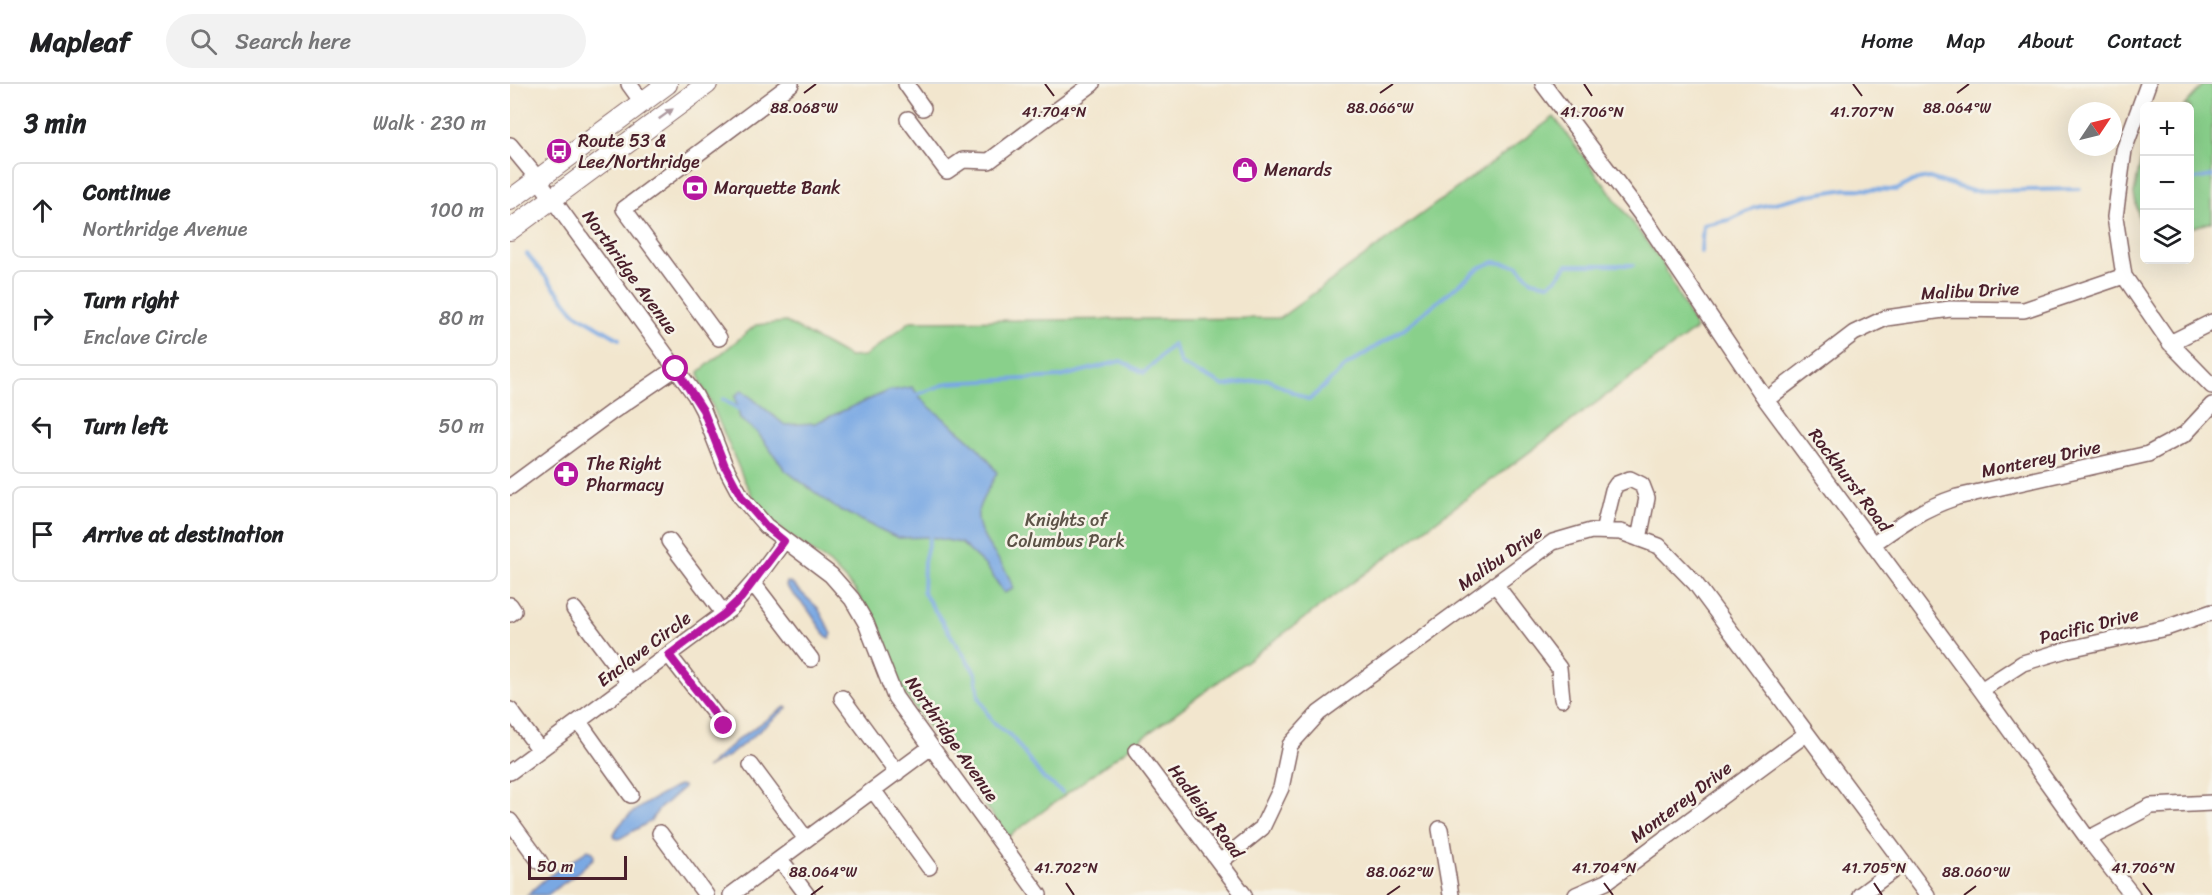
<!DOCTYPE html>
<html lang="en">
<head>
<meta charset="utf-8">
<style>
	:root { --surface:#fff; --page:#f2f2f2; --text:#202124; --muted:#757577; --line:#e0e0e0 }
	body { margin:0; font-family:Sriracha,sans-serif; background:var(--page); color:var(--text) }
	.controls { position:absolute; right:18px; top:18px; display:grid; overflow:hidden; border-radius:9px; box-shadow:0 6px 24px #0002 }
	.controls button { width:54px; height:54px; display:grid; place-items:center; padding:0; border:0; border-bottom:2px solid var(--line); background:var(--surface); color:var(--text); font:30px sans-serif }
	.compass { position:absolute; left:1558px; top:18px; width:54px; height:54px; border-radius:50%; background:var(--surface); box-shadow:0 6px 24px #0002; rotate:55deg }
	.scale { position:absolute; left:18px; bottom:15px; width:99px; box-sizing:border-box; padding-left:6px; border:3px solid #4a1f2b; border-top:0; font-size:16px; line-height:21px; white-space:nowrap; color:#4a1f2b; -webkit-text-stroke:4px #f7f3e8; paint-order:stroke }
	.stop { position:absolute; width:18px; height:18px; margin:-14px; border:4px solid #b5179e; border-radius:50%; background:#fff }
	.stop.end { background:#b5179e; border-color:#fff; box-shadow:0 2px 6px #0008 }
	.list { margin:0; padding:0; list-style:none }
	h2 { display:flex; justify-content:space-between; align-items:center; height:78px; margin:0; padding:0 24px; font-size:26px }
	h2 small { font-size:20px; font-weight:400; color:var(--muted) }
	.list li { display:grid; grid-template-columns:39px 1fr auto; gap:18px; align-items:center; box-sizing:border-box; height:96px; margin:0 12px 12px; padding:0 12px; border:2px solid var(--line); border-radius:9px }
	.list b { display:block; font-size:22px; white-space:nowrap }
	.list p { margin:0; font-size:20px; white-space:nowrap; color:var(--muted) }
	.list em { font-size:20px; font-style:normal; color:var(--muted) }
	.icon { flex:none; width:33px; height:33px; fill:none; stroke:currentColor; stroke-width:2; stroke-linecap:round; stroke-linejoin:round }
	.map { position:relative; flex:none; width:1702px; height:811px; overflow:hidden }
	header { display:flex; align-items:center; gap:36px; box-sizing:border-box; height:84px; padding:0 30px; background:var(--surface); border-bottom:2px solid var(--line) }
	header strong { font-size:28px }
	nav { display:flex; gap:33px; margin-inline-start:auto; font-size:21px }
	.search { width:420px; height:54px; background:var(--page); display:flex; align-items:center; gap:15px; box-sizing:border-box; padding:0 21px; border-radius:33px; color:var(--muted); font-size:22px }
	main { display:flex }
	aside { flex:1; background:var(--surface) }
	.map>svg:first-child { display:block }
	.green { fill:#89d08b; stroke:#6a785b; stroke-width:1.5 }
	.water { fill:#79a8e3; stroke:#626487; stroke-width:1.5 }
	.lines { fill:none; stroke-linecap:round; stroke-linejoin:round }
	.stream { stroke:#79a8e3; stroke-width:4 }
	.minor-casing { stroke:#856564; stroke-width:18 }
	.major-casing { stroke:#856564; stroke-width:22 }
	.minor { stroke:#fff; stroke-width:15 }
	.major { stroke:#fff; stroke-width:20 }
	.oneway { fill:#ae9aa0 }
	.route { stroke:#b5179e; stroke-width:8 }
	.ticks { fill:none; stroke:#4a1f2b; stroke-width:2 }
	.labels { text-anchor:middle; stroke-width:5; stroke-linejoin:round; paint-order:stroke }
	.poi-label { font-size:18px; fill:#4a1f2b; stroke:#f7f3e8; text-anchor:start }
	.street-label { font-size:18px; fill:#4a1f2b; stroke:#f7f3e8 }
	.park-label { font-size:18px; fill:#5d5448; stroke:#f7f3e8 }
	.ticks-label { font-size:15px; text-anchor:middle; fill:#4a1f2b; stroke:#f7f3e8; stroke-width:5; stroke-linejoin:round; paint-order:stroke }
</style>
</head>
<body>
<header>
<strong>Mapleaf</strong>
<div class="search"><svg class="icon" aria-label="search" viewBox="0 0 24 24"><circle cx="10" cy="10" r="6"/><path d="M15 15l6 6"/></svg>Search here</div>
<nav><a>Home</a><a>Map</a><a>About</a><a>Contact</a></nav>
</header>
<main>
<aside>
<h2>3 min<small>Walk · 230 m</small></h2>
<ul class="list">
<li><svg class="icon" aria-label="ahead" viewBox="0 0 24 24"><path d="M12 20V5M6 11l6-6 6 6"/></svg><div><b>Continue</b><p>Northridge Avenue</p></div><em>100 m</em></li>
<li><svg class="icon" aria-label="right" viewBox="0 0 24 24"><path d="M7 20v-9h11M14 6l5 5-5 5"/></svg><div><b>Turn right</b><p>Enclave Circle</p></div><em>80 m</em></li>
<li><svg class="icon" aria-label="left" viewBox="0 0 24 24"><path d="M17 20v-9H6M10 6l-5 5 5 5"/></svg><div><b>Turn left</b></div><em>50 m</em></li>
<li><svg class="icon" aria-label="arrive" viewBox="0 0 24 24"><path d="M6 21V4h12l-3 4 3 4H6"/></svg><div><b>Arrive at destination</b></div></li>
</ul>
</aside>
<div class="map">
<svg width="1702" height="811" viewBox="0 0 1702 811">
	<rect width="100%" height="100%" fill="#f7f3e8"/>
	<filter id="ink" filterUnits="userSpaceOnUse"><feTurbulence type="fractalNoise" baseFrequency=".0167" numOctaves="2"/><feDisplacementMap in="SourceGraphic" scale="12" xChannelSelector="R" yChannelSelector="G"/><feConvolveMatrix kernelMatrix="1 2 1 2 8 2 1 2 1" color-interpolation-filters="sRGB"/></filter>
	<filter id="wash" filterUnits="userSpaceOnUse"><feTurbulence type="fractalNoise" baseFrequency=".008" numOctaves="4" result="noise"/><feDisplacementMap in="SourceGraphic" scale="24" xChannelSelector="R" yChannelSelector="G"/><feGaussianBlur stdDeviation="1.35" result="paint"/><feColorMatrix in="noise" values="0 0 0 0 0 0 0 0 0 0 0 0 0 0 0 0 0 1.4 0 .05"/><feComposite in="paint" operator="in"/></filter>
	<g filter="url(#wash)">
		<rect width="100%" height="100%" fill="#f2e6ce"/>
		<path class="green" d="M1694,0H1702V138L1680,144V22H1674Z
			M1044,33L1151,177L1186,245L498,753L389,602L368,544L345,506L320,480L276,449L258,433L245,416L234,396L202,321L191,300L189,288L246,241L276,238L339,273L355,272L401,237L770,234Z
			M1634,60V154H1633L1624,110Z"/>
		<path class="water" d="M402,303C408,310 413,318 421,324C446,345 470,360 487,389C482,399 469,418 468,428C465,456 497,477 503,505L494,509L477,483L451,459L420,453L388,454L326,424L275,386L248,349L230,335L225,312L232,306L275,341L305,339L378,307Z
			M277,498L281,499L308,524L322,550L320,554L316,552L299,527L276,502Z
			M275,623L277,624L220,671L196,684L228,655Z
			M169,701L173,702V704L148,726L141,737L109,755L105,754L104,750C115,727 147,714 169,701Z
			M78,766L83,768L84,774L61,794L37,811H17L36,794Z"/>
		<g class="lines">
			<path class="stream" d="M1680,96L1702,92
				M1191,168L1193,141L1219,136L1244,124L1298,111L1337,105L1386,106L1403,97L1419,94L1462,107L1570,105
				M17,170L65,229L109,255
				M406,311L438,299L550,293L611,277L634,289L663,260L671,280L714,302L757,295L799,316L836,282L893,245L971,183L984,178L1007,181L1022,197L1039,200L1047,194L1057,181H1123
				M213,315L232,327
				M420,453L414,478L413,508L466,590L469,613L482,637L502,653L533,694L552,708"/>
		</g>
	</g>
	<g filter="url(#ink)">
		<g class="lines">
			<g class="minor-casing">
				<path id="minor" d="M119,0L132,18
					M396,0L413,24
					M1033,0L1136,137L1256,316L1471,606L1578,755L1622,811
					M1638,0L1614,66L1605,133L1614,192L1660,259L1702,302
					M398,35L437,87L453,76L479,77L582,0
					M0,61L28,95L185,311L193,326L215,382L232,414L256,442L321,491L342,515L356,539L385,613L529,811
					M209,254L114,125L281,0
					M1660,259L1702,238
					M1256,316L1344,249L1376,234L1440,225L1514,226L1614,192
					M0,403L103,327L166,284
					M1093,447L1103,406L1107,400L1120,395L1132,401L1137,414L1129,455
					M159,457L214,530
					M1363,460C1391,440 1413,424 1447,413L1638,370L1675,350L1702,321
					M243,499L301,575
					M985,500L1049,584L1052,615
					M0,521L4,527L0,530
					M64,525L120,600
					M159,571L214,642
					M1471,606L1513,579L1559,565L1656,544L1702,528
					M332,614L387,689
					M0,626L30,666
					M69,638L121,711
					M626,667L734,811
					M241,681L296,755
					M0,688L220,525L243,499L274,457
					M363,706L419,783
					M0,737L30,778
					M930,745L941,811
					M150,749L196,811
					M1578,755L1641,722L1702,719
					M270,775L297,811
					M710,778L752,744L771,704L780,661L809,629L1043,458L1081,447L1111,448L1149,462L1185,499L1417,811
					M221,811L421,663
					M1066,811L1096,798L1296,650
					M1350,811L1393,779"/>
			</g>
			<g class="major-casing">
				<path id="major" d="M0,116L157,0
					M0,146L197,0"/>
			</g>
			<use href="#minor" class="minor"/>
			<use href="#major" class="major"/>
		</g>
		<defs><path id="oneway-solid" d="M-6-.8H1V-3.2L6.5 0L1 3.2V.8H-6Z" transform="scale(1.5)"/></defs>
		<use class="oneway" href="#oneway-solid" transform="translate(156 30) rotate(-36)"/>
	</g>
	<g class="lines" filter="url(#ink)">
		<path class="route" d="M166,285L193,326L215,382L232,414L256,442L274,457L231,514L214,530L159,571L214,642"/>
	</g>
	<path class="ticks" d="M535,0L544,12M1074,0L1082,12M1343,0L1352,12M294,9L306,0M870,9L883,0M1447,9L1459,0M556,799L564,811M1094,799L1103,811M1364,799L1372,811M1633,799L1642,811M301,811L313,802M877,811L890,802M1454,811L1466,802"/>
	<defs>
		<g id="bus-disc" transform="scale(1.35)"><circle r="9.5" fill="#b5179e" stroke="#f7f3e8"/><path d="M-5-6H5V4H4V6H2V4H-2V6H-4V4H-5ZM-3.5-4V0h7V-4ZM-3.5 1.2v1.5H-2V1.2ZM2 1.2v1.5H3.5V1.2Z" fill="#fff"/></g>
		<g id="shop-disc" transform="scale(1.35)"><circle r="9.5" fill="#b5179e" stroke="#f7f3e8"/><path d="M-5-2.5h2.3a2.7 3.5 0 0 1 5.4 0H5L5.5 6h-11ZM-1.5-2.5h3a1.5 2.3 0 0 0-3 0Z" fill="#fff"/></g>
		<g id="bank-disc" transform="scale(1.35)"><circle r="9.5" fill="#b5179e" stroke="#f7f3e8"/><path d="M-6-4H6V4H-6ZM0-2.3a2.3 2.3 0 1 0 0 4.6a2.3 2.3 0 1 0 0-4.6Z" fill="#fff"/></g>
		<g id="pharmacy-disc" transform="scale(1.35)"><circle r="9.5" fill="#b5179e" stroke="#f7f3e8"/><path d="M-2-6h4v4h4v4h-4v4h-4v-4h-4v-4h4Z" fill="#fff"/></g>
	</defs>
	<g fill-rule="evenodd">
		<use href="#bus-disc" x="49" y="67"/>
		<use href="#shop-disc" x="735" y="86"/>
		<use href="#bank-disc" x="185" y="104"/>
		<use href="#pharmacy-disc" x="56" y="390"/>
	</g>
	<g class="labels">
		<g class="poi-label">
			<text x="68" y="63">Route 53 &amp;<tspan x="68" dy="21">Lee/Northridge</tspan></text>
			<text x="754" y="92">Menards</text>
			<text x="204" y="110">Marquette Bank</text>
			<text x="76" y="386">The Right<tspan x="76" dy="21">Pharmacy</tspan></text>
		</g>
		<g class="street-label">
			<text transform="translate(120 188) rotate(54)" y="6">Northridge Avenue</text>
			<text transform="translate(1460 207) rotate(-3)" y="6">Malibu Drive</text>
			<text transform="translate(1531 375) rotate(-12)" y="6">Monterey Drive</text>
			<text transform="translate(1340 396) rotate(53)" y="6">Rockhurst Road</text>
			<text transform="translate(990 474) rotate(-35)" y="6">Malibu Drive</text>
			<text transform="translate(1579 542) rotate(-14)" y="6">Pacific Drive</text>
			<text transform="translate(134 565) rotate(-37)" y="6">Enclave Circle</text>
			<text transform="translate(442 655) rotate(55)" y="6">Northridge Avenue</text>
			<text transform="translate(1171 718) rotate(-37)" y="6">Monterey Drive</text>
			<text transform="translate(696 727) rotate(53)" y="6">Hadleigh Road</text>
		</g>
		<g class="park-label">
			<text x="556" y="442">Knights of<tspan x="556" dy="21">Columbus Park</tspan></text>
		</g>
	</g>
	<g class="ticks-label">
		<text x="294" y="29">88.068°W</text>
		<text x="870" y="29">88.066°W</text>
		<text x="1447" y="29">88.064°W</text>
		<text x="544" y="33">41.704°N</text>
		<text x="1082" y="33">41.706°N</text>
		<text x="1352" y="33">41.707°N</text>
		<text x="556" y="789">41.702°N</text>
		<text x="1094" y="789">41.704°N</text>
		<text x="1364" y="789">41.705°N</text>
		<text x="1633" y="789">41.706°N</text>
		<text x="313" y="793">88.064°W</text>
		<text x="890" y="793">88.062°W</text>
		<text x="1466" y="793">88.060°W</text>
	</g>
</svg>
<div class="controls">
<button>+</button>
<button>−</button>
<button><svg class="icon" aria-label="layers" viewBox="0 0 24 24"><path d="M12 4l9 5-9 5-9-5zM3 14l9 5 9-5"/></svg></button>
</div>
<svg class="compass" viewBox="-18 -18 36 36"><path d="M0-13l5 13h-10z" fill="#e53935"/><path d="M0 13l5-13h-10z" fill="#757577"/></svg>
<div class="scale">50 m</div>
<div class="stop" style="left:166px;top:285px"></div>
<div class="stop end" style="left:214px;top:642px"></div>
</div>
</main>
</body>
</html>
